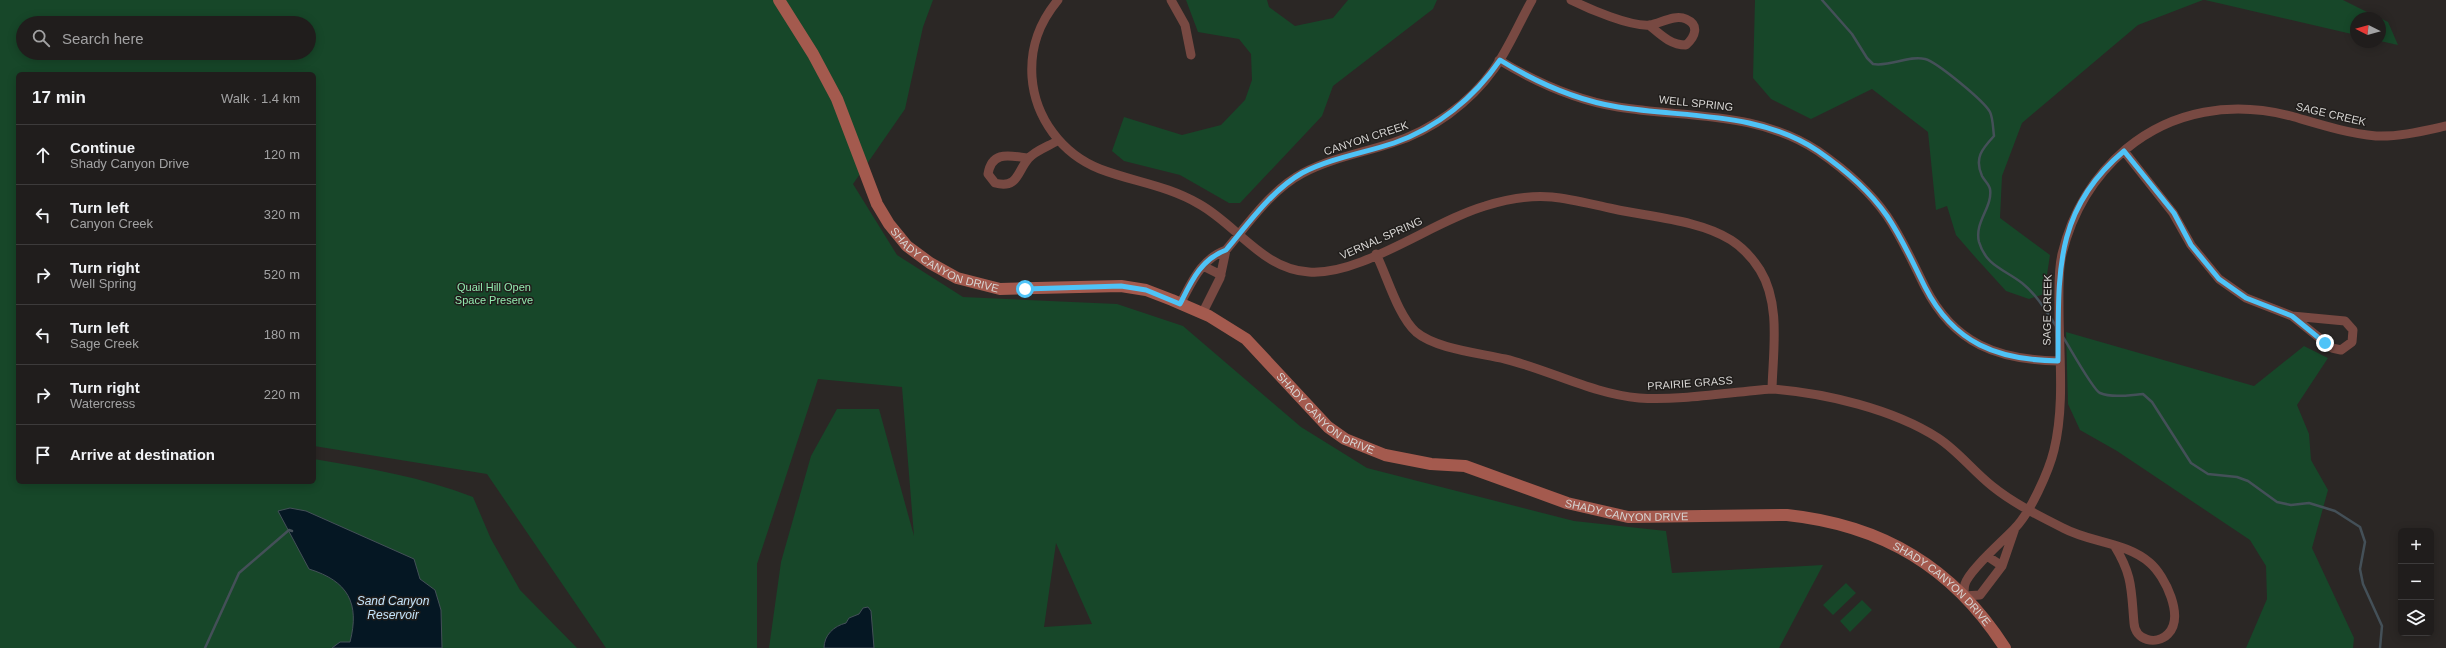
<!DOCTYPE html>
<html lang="en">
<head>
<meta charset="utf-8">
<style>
	:root { --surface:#201d1c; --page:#2d2a29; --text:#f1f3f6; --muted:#a2a2a3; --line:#3d3b3b }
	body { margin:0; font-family:Arial,sans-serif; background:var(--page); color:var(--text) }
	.controls { position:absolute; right:12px; bottom:12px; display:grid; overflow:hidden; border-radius:6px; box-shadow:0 2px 10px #0003 }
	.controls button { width:36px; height:36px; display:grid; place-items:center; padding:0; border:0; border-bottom:1px solid var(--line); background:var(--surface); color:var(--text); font:20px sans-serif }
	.compass { position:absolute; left:2350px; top:12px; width:36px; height:36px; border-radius:50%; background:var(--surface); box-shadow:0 2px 10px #0003; rotate:276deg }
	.stop { position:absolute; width:12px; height:12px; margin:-9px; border:3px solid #4fc3f7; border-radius:50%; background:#fff }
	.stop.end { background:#4fc3f7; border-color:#fff; box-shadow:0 1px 4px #0008 }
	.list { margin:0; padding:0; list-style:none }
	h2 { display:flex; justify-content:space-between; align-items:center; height:52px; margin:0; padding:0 16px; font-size:17px }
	h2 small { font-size:13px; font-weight:400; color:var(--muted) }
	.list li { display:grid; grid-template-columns:26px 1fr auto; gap:12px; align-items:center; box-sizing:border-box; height:60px; padding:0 16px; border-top:1px solid var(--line) }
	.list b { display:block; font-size:15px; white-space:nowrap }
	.list p { margin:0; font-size:13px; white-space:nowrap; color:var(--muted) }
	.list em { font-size:13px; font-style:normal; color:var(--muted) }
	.icon { flex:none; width:22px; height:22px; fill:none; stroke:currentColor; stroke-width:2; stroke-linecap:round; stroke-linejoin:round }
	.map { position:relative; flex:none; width:2446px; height:648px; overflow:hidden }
	.search { position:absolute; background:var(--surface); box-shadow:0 2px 10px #0003; left:16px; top:16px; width:300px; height:44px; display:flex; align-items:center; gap:10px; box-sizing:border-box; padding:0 14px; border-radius:22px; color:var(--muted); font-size:15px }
	.panel { position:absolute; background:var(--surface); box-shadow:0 2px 10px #0003; left:16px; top:72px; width:300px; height:412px; border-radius:6px }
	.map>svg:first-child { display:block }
	.green { fill:#174729; fill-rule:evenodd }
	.water { fill:#051723; stroke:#445058 }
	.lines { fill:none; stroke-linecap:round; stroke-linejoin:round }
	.stream { stroke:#445058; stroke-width:2.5 }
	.street { stroke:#784942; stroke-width:9 }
	.secondary { stroke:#a45a4e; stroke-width:12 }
	.route { stroke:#4fc3f7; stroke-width:5 }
	.labels { text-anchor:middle; stroke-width:3; stroke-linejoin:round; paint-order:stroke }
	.street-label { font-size:11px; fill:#d7d5d3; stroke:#211e1c }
	.park-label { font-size:11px; fill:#92e8ae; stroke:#211e1c }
	.water-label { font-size:12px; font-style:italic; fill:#c5e5fc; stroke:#211e1c }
</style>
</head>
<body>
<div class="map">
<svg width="2446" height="648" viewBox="0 0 2446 648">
	<rect width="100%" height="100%" fill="#2b2725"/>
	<path class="green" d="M0,0H933L923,27L905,109L853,184L897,255L963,297L1117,304L1183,326L1301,427L1367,468L1574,521L1666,531L1672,573L1823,565L1779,648H769L781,562L811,456L837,409H879L914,536L902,387L818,379L757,564V648H606L487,474L314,446V74H18V482H314V459C368,468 422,477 473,497L491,539L520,590L577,648H0ZM23,23H309V53H23ZM1056,543L1092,624L1044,627Z
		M1186,0H1267L1269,7L1295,26L1333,18L1348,0H1437L1433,9L1333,86L1322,116L1240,203H1229L1180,175L1124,161L1112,151L1124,117L1182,135L1221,125L1245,100L1252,80L1251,54L1239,39L1198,32Z
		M1755,0H2203L2138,25L2022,123L2002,176L2000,218L2050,255L2044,294L2029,299L2006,291L1976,258L1956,235L1947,206L1936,210L1928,132L1872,89L1811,119L1771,99L1753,78Z
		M2205,0H2343L2379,18H2356V35Z
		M2380,18L2388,22L2398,45L2380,41Z
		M2066,332L2254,386L2304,346L2328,358L2297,405L2309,434L2311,460L2328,490L2312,548L2354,638L2353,648H2246L2267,599L2266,566L2250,540L2117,451L2080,430L2068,404Z
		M1846,583L1856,593L1833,615L1823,605Z
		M1862,600L1872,610L1850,632L1840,621Z"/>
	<path class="water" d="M290,508L306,511L414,559L420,579L435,590L441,610L442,648H332L340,642H350C360,603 348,581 309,569L278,511Z
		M868,607L871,611L874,648H824C824,635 834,626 846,623L849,618L859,614L863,608Z"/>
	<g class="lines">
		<path class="stream" d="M1822,0L1852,34L1867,58L1873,64C1891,67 1908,55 1925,59C1937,62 1984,101 1990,112C1993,118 1993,129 1994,136C1982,149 1974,158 1982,176C1984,180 1989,184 1990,189C1993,207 1974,222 1979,242C1986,266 2004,269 2022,283C2036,294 2046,311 2056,326
			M2063,337C2069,346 2093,390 2100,393C2112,398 2130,395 2143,394L2152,402L2191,463L2208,474L2237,477L2248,481L2277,502L2291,505L2309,503L2335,511L2360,527L2365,542L2360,569L2363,584L2382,626L2380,648
			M205,648L239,573L289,530L292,531"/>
		<path class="street" d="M1058,0C1039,23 1030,47 1032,77C1035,118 1062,154 1100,169C1134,182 1166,185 1199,204C1237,225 1262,269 1309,272C1361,276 1433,221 1485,206C1507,199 1529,195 1552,197C1573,199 1594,205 1614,209C1650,217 1700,220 1731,240C1742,247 1753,259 1760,270C1781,304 1773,351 1772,389
			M1171,0L1185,25L1191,55
			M1571,0C1589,9 1631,27 1650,25C1661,23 1675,14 1686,19C1700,25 1695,37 1686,45C1670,45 1660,34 1649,25
			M1499,60C1537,83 1575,100 1618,107C1686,118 1758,111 1818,151C1844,169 1869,190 1887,216C1902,238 1913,263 1925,287C1954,344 1998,360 2059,361
			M2124,151L2173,213L2191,245L2219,279L2246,298L2292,316L2345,321L2353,330L2352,342L2341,350L2332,348L2292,316
			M1028,158C1010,156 992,150 988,174L995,183C1018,189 1017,172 1028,159C1034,151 1049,146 1057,141
			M1376,254C1387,276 1398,316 1416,332C1436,349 1480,353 1505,359C1550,370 1593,394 1639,398C1680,401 1730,392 1772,389C1825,393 1893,409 1938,438C1958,451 1973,471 1992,486C2013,503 2039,516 2063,528C2091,543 2126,542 2150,563C2165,576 2185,617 2168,634C2156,646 2135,640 2134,623C2131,589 2133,576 2114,545
			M1203,266L1221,275
			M1180,304C1192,282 1201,259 1226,250C1248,224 1272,189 1303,173C1331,158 1362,153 1392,143C1431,131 1470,103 1494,69C1509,48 1519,23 1532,0
			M1202,314L1220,278L1226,250
			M2015,528L2002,566L1980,595L1964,596C1964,592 1964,587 1965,584C1969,570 2004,540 2015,528C2030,513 2049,471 2054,450C2065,405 2059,355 2059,308C2059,291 2058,271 2062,254C2072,213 2093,177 2126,149C2173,110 2232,101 2291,116C2319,124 2346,133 2376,136C2399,137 2423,131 2446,126
			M1987,556L2002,566"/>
		<path class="secondary" id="s1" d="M779,0L813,54L837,99L877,204L889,224L907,246L930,263L957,278L1000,289L1121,286L1146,290L1172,300L1209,316L1246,339L1328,427L1345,439L1385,455L1431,464L1465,466L1567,503L1628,517L1787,515C1882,525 1953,567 2005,648"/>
	</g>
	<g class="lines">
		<path class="route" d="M1025,289L1121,286L1146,290L1180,304C1191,282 1201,259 1226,250C1248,224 1272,190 1302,173C1331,158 1364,153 1394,143C1437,128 1474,98 1500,60C1537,83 1575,100 1618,107C1686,118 1758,111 1818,151C1844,169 1869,190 1887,216C1902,238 1913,263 1925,287C1954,344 1998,360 2058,361C2059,277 2052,211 2124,151L2174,213L2191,245L2219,279L2246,298L2292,316L2325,343"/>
	</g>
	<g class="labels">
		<g class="street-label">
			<text transform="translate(1696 103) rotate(6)" y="4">WELL SPRING</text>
			<text transform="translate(2331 114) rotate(13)" y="4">SAGE CREEK</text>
			<text transform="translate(1366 138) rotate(-18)" y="4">CANYON CREEK</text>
			<text transform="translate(1381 238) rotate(-24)" y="4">VERNAL SPRING</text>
			<text dy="4" stroke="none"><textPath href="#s1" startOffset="319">SHADY CANYON DRIVE</textPath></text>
			<text transform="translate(2047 310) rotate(-89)" y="4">SAGE CREEK</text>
			<text transform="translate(1690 383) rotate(-4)" y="4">PRAIRIE GRASS</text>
			<text dy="4" stroke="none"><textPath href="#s1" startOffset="751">SHADY CANYON DRIVE</textPath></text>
			<text dy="4" stroke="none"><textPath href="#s1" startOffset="1075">SHADY CANYON DRIVE</textPath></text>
			<text dy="4" stroke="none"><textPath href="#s1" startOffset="1410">SHADY CANYON DRIVE</textPath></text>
		</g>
		<g class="park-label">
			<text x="494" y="291">Quail Hill Open<tspan x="494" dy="13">Space Preserve</tspan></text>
		</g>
		<g class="water-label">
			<text x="393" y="605">Sand Canyon<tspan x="393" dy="14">Reservoir</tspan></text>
		</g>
	</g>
</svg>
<div class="controls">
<button>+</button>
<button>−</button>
<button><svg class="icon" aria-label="layers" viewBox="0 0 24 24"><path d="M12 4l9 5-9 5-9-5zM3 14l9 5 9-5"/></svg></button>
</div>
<svg class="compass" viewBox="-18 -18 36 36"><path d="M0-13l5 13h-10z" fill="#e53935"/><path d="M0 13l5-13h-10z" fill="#a2a2a3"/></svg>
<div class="stop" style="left:1025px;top:289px"></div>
<div class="stop end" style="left:2325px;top:343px"></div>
<div class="search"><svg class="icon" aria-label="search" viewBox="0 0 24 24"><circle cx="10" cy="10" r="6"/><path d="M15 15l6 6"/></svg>Search here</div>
<section class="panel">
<h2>17 min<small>Walk · 1.4 km</small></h2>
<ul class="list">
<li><svg class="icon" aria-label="ahead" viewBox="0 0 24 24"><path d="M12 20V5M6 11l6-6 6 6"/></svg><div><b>Continue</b><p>Shady Canyon Drive</p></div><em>120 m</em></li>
<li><svg class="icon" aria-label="left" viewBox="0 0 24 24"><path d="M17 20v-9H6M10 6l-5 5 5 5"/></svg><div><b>Turn left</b><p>Canyon Creek</p></div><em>320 m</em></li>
<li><svg class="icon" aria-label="right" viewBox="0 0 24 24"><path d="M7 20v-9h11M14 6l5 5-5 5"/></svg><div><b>Turn right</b><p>Well Spring</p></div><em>520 m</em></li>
<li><svg class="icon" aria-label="left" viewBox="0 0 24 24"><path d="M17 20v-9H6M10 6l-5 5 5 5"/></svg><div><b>Turn left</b><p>Sage Creek</p></div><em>180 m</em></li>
<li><svg class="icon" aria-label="right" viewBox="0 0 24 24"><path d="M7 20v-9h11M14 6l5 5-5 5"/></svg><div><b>Turn right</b><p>Watercress</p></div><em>220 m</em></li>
<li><svg class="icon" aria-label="arrive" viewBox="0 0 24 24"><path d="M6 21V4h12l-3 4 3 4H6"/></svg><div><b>Arrive at destination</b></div></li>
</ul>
</section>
</div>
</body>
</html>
